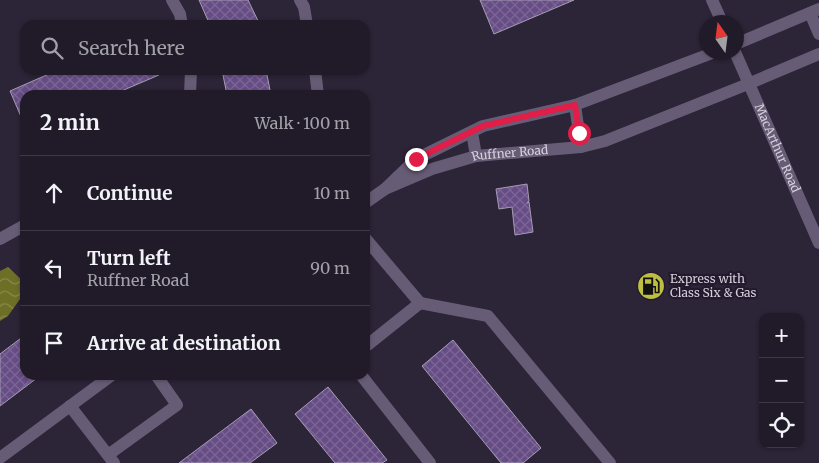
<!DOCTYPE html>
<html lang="en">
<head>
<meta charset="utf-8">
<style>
	:root { --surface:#211b29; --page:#2d2835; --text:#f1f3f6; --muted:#a2a1a8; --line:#3e3946 }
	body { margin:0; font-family:Merriweather,serif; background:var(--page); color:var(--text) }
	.controls { position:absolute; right:15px; bottom:15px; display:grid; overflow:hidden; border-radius:10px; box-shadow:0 1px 4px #0004 }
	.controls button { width:45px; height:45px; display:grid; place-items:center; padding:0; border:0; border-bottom:1px solid var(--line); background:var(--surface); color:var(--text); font:25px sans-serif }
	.compass { position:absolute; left:699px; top:15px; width:45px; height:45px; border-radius:50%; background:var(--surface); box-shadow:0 1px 4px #0004; rotate:346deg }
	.stop { position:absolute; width:15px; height:15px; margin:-11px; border:4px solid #e11d48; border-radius:50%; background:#fff }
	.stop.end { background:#e11d48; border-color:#fff; box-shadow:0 1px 5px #0008 }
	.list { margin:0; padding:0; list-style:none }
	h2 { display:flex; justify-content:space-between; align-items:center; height:65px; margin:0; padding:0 20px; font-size:21px }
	h2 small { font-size:16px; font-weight:400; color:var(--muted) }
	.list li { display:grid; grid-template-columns:32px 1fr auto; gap:15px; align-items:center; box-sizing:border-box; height:75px; padding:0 20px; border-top:1px solid var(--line) }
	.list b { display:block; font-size:19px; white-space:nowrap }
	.list p { margin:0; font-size:16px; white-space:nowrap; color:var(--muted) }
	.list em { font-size:16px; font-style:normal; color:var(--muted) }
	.icon { flex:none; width:28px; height:28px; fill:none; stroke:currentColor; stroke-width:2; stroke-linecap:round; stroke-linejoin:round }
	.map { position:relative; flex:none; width:819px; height:463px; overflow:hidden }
	.search { position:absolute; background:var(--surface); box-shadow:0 1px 4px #0004; left:20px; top:20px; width:350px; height:55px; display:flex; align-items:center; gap:12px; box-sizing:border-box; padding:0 18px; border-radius:15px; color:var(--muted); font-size:19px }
	.panel { position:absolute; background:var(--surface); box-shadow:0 1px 4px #0004; left:20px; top:90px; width:350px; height:290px; border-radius:15px }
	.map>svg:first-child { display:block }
	.water { fill:url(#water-waves) }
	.building { fill:url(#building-cross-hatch); stroke:#a69cb4 }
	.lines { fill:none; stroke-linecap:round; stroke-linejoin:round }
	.minor { stroke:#675c76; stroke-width:12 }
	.route { stroke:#e11d48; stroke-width:6 }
	.labels { text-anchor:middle; stroke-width:4.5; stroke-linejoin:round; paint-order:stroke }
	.street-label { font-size:12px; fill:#d4cfdb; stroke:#231a2d }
	.poi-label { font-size:12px; fill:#d4cfdb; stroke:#231a2d; text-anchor:start }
</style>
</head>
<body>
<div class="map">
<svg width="819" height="463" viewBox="0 0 819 463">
	<defs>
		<pattern id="water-waves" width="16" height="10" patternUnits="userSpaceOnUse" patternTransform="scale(1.25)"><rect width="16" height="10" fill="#6e6f26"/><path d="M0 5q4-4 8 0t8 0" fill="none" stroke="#88894f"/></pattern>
		<pattern id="building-cross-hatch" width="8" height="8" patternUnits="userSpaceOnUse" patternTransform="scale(1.25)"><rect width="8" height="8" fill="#674d86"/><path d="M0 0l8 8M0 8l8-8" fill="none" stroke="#7c6696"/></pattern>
	</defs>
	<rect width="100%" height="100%" fill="#2c2437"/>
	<path class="water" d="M8,267L25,283V292L8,316L0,321V271Z"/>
	<path class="building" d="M199,0H248L260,25H210Z
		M480,0H574L494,34Z
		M58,70H157L159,75L112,95H25V126L10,91Z
		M222,70H266L271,95H227Z
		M527,184L529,201L527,203L529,202L533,232L515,235L512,207L499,209L496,189Z
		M25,335V375H41L0,406V354Z
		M453,340L541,448L523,463H501L422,366Z
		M328,387L387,460L382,463H335L295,414Z
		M251,409L277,443L250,463H179Z"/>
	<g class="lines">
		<g class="minor">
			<path d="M172,0L180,14L182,25"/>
			<path d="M300,0L304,7L307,25"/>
			<path d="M712,0L722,22"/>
			<path d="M810,13L819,34"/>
			<path d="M736,44L819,9"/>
			<path id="s1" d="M735,52L819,243"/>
			<path d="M315,70L318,95"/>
			<path d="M190,95L191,70"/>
			<path d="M575,105L581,147"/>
			<path d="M472,132L476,156"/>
			<path id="s2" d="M385,189L432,169L476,156L581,147L605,141L748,84L819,54"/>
			<path d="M365,203L385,189L416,159L483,126L575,105L715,52"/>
			<path d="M365,238L420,303L365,347"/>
			<path d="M0,239L25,225"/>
			<path d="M420,303L488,316L610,463"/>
			<path d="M361,375L430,463"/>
			<path d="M70,406L114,463"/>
			<path d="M108,455L177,405L156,375"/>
			<path d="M0,458L112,375"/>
		</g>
	</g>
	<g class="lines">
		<path class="route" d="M416,159L483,126L575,105L579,133"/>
	</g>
	<defs>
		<g id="fuel-disc" transform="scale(1.4375)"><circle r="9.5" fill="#bebf42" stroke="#231a2d"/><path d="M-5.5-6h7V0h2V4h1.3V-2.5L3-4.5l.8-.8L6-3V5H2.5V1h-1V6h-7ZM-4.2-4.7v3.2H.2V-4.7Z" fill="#111"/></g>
	</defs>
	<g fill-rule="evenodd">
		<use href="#fuel-disc" x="651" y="286"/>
	</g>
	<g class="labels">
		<g class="street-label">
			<text dy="4" stroke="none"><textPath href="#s1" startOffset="105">MacArthur Road</textPath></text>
			<text dy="4" stroke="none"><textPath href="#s2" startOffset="131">Ruffner Road</textPath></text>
		</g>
		<g class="poi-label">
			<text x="670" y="283">Express with<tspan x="670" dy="14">Class Six &amp; Gas</tspan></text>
		</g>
	</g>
</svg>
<div class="controls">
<button>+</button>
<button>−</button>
<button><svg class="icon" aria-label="locate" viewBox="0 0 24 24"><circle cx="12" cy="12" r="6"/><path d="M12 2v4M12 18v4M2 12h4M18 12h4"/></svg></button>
</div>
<svg class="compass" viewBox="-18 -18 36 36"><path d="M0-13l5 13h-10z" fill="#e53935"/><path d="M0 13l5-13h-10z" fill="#a2a1a8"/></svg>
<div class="stop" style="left:579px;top:133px"></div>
<div class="stop end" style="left:416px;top:159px"></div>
<div class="search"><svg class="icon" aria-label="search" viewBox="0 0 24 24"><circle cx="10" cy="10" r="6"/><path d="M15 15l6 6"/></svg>Search here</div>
<section class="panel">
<h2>2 min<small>Walk · 100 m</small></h2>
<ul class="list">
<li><svg class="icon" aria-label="ahead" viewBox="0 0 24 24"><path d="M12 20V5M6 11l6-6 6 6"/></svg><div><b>Continue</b></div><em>10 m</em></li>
<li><svg class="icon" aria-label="left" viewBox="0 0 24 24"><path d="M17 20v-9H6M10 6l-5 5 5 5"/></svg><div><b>Turn left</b><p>Ruffner Road</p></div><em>90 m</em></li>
<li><svg class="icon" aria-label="arrive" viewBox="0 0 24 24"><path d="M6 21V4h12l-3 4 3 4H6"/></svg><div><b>Arrive at destination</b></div></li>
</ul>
</section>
</div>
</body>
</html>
